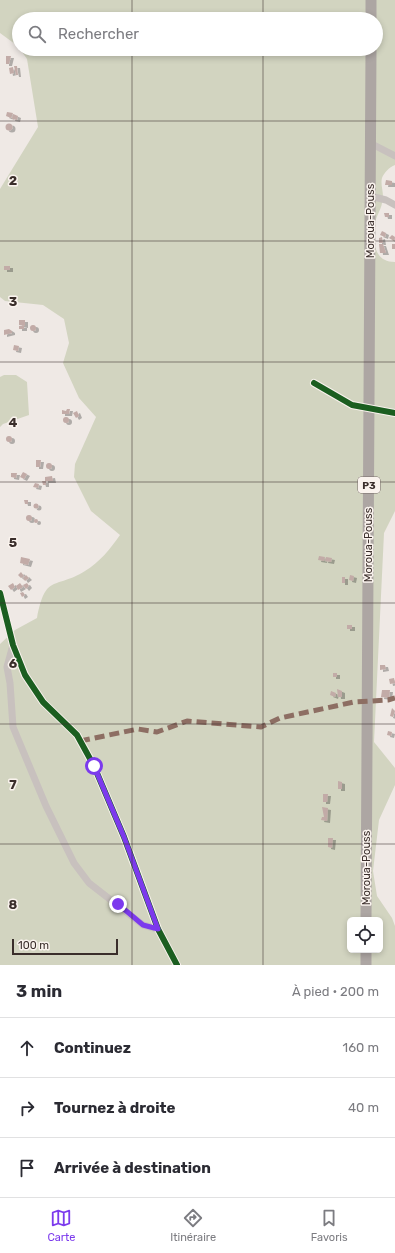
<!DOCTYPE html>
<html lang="fr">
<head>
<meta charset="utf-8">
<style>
	:root { --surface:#fff; --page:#f7f7f7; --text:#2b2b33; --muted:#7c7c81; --line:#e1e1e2; --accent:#7c3aed }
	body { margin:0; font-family:Rubik,sans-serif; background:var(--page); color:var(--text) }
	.controls { position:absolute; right:12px; bottom:12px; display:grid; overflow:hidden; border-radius:6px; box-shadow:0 2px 6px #0003 }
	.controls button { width:36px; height:36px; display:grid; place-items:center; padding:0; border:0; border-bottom:1px solid var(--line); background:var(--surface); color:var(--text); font:20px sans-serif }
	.scale { position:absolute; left:12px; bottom:10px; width:106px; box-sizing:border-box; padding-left:4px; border:2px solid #3a2e2b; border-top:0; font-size:11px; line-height:14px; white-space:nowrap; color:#3a2e2b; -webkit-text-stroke:3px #faf3ee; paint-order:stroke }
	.stop { position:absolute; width:12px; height:12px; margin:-9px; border:3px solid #7c3aed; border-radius:50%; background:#fff }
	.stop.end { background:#7c3aed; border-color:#fff; box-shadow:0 1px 4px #0008 }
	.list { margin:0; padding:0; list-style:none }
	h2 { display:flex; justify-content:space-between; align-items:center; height:52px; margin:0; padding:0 16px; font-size:17px }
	h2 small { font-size:13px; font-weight:400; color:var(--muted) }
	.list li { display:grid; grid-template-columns:26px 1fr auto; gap:12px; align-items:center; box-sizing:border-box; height:60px; padding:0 16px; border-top:1px solid var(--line) }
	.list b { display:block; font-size:15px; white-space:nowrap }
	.list em { font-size:13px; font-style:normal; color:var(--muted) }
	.icon { flex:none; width:22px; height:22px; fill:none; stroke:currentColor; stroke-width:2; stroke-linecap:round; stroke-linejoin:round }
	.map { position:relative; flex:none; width:395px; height:965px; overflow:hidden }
	.search { position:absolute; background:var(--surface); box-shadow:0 2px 6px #0003; left:12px; right:12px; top:12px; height:44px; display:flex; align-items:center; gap:10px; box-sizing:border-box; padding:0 14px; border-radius:22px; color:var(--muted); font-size:15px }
	.sheet { height:232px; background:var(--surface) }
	nav { display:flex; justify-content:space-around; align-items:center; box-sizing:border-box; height:56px; border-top:1px solid var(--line); background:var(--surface); font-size:11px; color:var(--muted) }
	nav a { display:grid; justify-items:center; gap:2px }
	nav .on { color:var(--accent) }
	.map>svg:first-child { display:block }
	.green { fill:#d2d4c0; fill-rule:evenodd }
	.building { fill:#c2aba7; filter:url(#shadow) }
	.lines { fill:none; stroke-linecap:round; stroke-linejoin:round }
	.minor { stroke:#c8c1be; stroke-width:7 }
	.primary { stroke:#ada6a3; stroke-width:11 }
	.quiet { stroke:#8d6e63; stroke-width:5; stroke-dasharray:10 5; stroke-linecap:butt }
	.cycleway-casing { stroke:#faf3ee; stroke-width:8 }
	.cycleway { stroke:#1b5e20; stroke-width:6 }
	.route { stroke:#7c3aed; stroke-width:5 }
	.grid { fill:none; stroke:#3a2e2b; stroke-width:1; stroke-opacity:0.55 }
	.labels { text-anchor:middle; stroke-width:3; stroke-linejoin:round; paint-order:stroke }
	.shield { fill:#faf3ee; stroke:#746966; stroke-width:1 }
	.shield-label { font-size:10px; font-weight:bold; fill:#3a2e2b }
	.street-label { font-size:11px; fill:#3a2e2b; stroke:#faf3ee }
	.grid-label { font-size:13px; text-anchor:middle; font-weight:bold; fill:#3a2e2b; stroke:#faf3ee; stroke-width:3; stroke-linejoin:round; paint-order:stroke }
</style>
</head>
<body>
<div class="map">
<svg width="395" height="965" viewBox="0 0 395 965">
	<defs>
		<filter id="shadow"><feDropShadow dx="3" dy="2" stdDeviation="0" flood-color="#0004"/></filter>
	</defs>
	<rect width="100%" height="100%" fill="#efe9e5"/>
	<path class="green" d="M0,0H395V165C389,167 384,173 382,178C380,186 385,194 382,203C381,210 376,216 375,223C373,241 373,262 395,262V511L384,533L374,742L395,768V785L379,820L373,871L377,896L392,918L395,926V965H0V644L15,630L37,618C46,573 54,590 85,571C100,562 110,549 120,535L91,511L74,477L75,464L96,417L79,398L63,363L69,343L64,319L43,305L5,301L0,297V189L38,127L27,59L20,49H376V19H19V47L0,33ZM350,920H380V950H350Z
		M4,375H16L27,382L29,415L3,424L0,427V377Z"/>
	<path class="building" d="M6,56H11L9,64H6Z
		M14,66H17L18,75H16Z
		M13,67L14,73L10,74L9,68Z
		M7,112L13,113L11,118L6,116Z
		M13,114L18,116L17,120L12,119Z
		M5.5 127a3.5 3.5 0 1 1 7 0a3.5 3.5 0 1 1-7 0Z
		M386,180L392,181V185H385Z
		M384,213H389V217H385Z
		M382,231L386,233L385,237L380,235Z
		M392,235L395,237L394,241L389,238Z
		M382,237L383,243H379V238Z
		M379,244H383L386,253H380Z
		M392,244H395V249H392Z
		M4,266H10V270H4Z
		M19,320H25V326L19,325Z
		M30 328a3 3 0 1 1 6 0a3 3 0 1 1-6 0Z
		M19,326H24V329H19Z
		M9,329L12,331V333L4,335V330Z
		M14,345L19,346L18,351L13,350Z
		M67,409H70L69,414H62V410L66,411Z
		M77,411L79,416L76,418L73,413Z
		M63 420a3 3 0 1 1 6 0a3 3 0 1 1-6 0Z
		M6 439a3 3 0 1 1 6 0a3 3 0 1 1-6 0Z
		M36,460H41L40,467H36Z
		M46 466a3 3 0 1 1 6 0a3 3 0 1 1-6 0Z
		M23,472L27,474L24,479L20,477Z
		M11,473H17L16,478L11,477Z
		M52,476L53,481H46V485H43L42,481H45V477Z
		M35,483L39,484L38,488L33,487Z
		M24,500H28V504H25Z
		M33.5 506a2.5 2.5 0 1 1 5 0a2.5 2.5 0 1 1-5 0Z
		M26 518a3 3 0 1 1 6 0a3 3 0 1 1-6 0Z
		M34 521a2 2 0 1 1 4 0a2 2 0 1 1-4 0Z
		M319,556L325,557L324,561L318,560Z
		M21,557L30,559L28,565L20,563Z
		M326,557L332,558L331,562L325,561Z
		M21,572L24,576L21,578L18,575Z
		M26,575L29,578L25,581L23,578Z
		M350,575L354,576L353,581L349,580Z
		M342,577H345V583H342Z
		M13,583L15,587L11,590L8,586Z
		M20,583L23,587L18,590L16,586Z
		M27,583L29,586L26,589L23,585Z
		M23,592L25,595L22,597L20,593Z
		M347,625H352V629H347Z
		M380,665H385L386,669L380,670Z
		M333,673H337V677H333Z
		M394,678L395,683L390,684L389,679Z
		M337,689L342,691V697H338Z
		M382,690H390L389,698L381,697Z
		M331,691L336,693L335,697L330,695Z
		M392,708L395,711L393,717L390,716Z
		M388,731L392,732L391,736L387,735Z
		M338,781L342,782V789H338Z
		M323,794H328L327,802H323Z
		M322,807L328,808L327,821L321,820L322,817H324Z
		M328,838H333L332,848L328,847Z"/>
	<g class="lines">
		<path class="minor" d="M370,143L395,156
			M370,196L386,200L395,205
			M314,383L352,405L395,413
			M0,593L13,645L25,675L43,702L77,735L94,766L124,837L158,929L177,965
			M13,645L7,667L10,683L13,727L46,806L74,863L89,883L143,925L158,929"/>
		<path class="primary" d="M371,19V0
			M366,920L371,49
			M366,965V950"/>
		<path class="quiet" d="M80,741L138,729L157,732L187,721L261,727L280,718L354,702L388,700L395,698"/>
		<g class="cycleway-casing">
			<path id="cycleway" d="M314,383L352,405L395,413
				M0,593L13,645L25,675L43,702L77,735L94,766L124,837L158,929L177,965"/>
		</g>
		<use href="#cycleway" class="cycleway"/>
	</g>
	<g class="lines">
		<path class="route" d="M94,766L124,837L158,929L143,925L118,904"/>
	</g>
	<path class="grid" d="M132,0V19M263,0V19M132,49V965M263,49V965M0,121H395M0,241H395M0,362H395M0,482H395M0,603H395M0,724H395M0,844H395"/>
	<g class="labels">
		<rect class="shield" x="358" y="477" width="22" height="16" rx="3"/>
		<g class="shield-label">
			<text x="369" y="489">P3</text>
		</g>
		<g class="street-label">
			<text transform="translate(370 221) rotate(-90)" y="4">Moroua-Pouss</text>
			<text transform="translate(368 545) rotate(-90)" y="4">Moroua-Pouss</text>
			<text transform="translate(366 868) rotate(-90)" y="4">Moroua-Pouss</text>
		</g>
	</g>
	<g class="grid-label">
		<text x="13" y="185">2</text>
		<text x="13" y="306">3</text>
		<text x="13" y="427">4</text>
		<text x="13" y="547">5</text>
		<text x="13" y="668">6</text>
		<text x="13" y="789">7</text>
		<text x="13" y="909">8</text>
	</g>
</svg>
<div class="controls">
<button><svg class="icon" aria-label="locate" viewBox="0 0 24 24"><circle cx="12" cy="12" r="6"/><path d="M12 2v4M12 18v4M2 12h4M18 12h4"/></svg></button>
</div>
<div class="scale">100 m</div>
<div class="stop" style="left:94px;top:766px"></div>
<div class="stop end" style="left:118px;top:904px"></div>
<div class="search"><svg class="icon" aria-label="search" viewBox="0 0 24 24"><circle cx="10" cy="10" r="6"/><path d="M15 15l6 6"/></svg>Rechercher</div>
</div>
<section class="sheet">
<h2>3 min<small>À pied · 200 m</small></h2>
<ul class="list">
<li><svg class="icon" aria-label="ahead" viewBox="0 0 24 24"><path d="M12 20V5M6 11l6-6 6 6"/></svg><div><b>Continuez</b></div><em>160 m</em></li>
<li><svg class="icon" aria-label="right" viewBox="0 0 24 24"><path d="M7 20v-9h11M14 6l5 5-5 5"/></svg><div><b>Tournez à droite</b></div><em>40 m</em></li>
<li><svg class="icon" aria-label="arrive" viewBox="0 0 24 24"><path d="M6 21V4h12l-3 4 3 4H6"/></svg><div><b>Arrivée à destination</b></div></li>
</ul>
</section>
<nav>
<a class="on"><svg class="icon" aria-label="map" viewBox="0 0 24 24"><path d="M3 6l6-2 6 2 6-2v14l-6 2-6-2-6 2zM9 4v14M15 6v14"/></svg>Carte</a>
<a><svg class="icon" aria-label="directions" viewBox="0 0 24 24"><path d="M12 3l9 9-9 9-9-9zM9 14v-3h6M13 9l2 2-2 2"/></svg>Itinéraire</a>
<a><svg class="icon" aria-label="saved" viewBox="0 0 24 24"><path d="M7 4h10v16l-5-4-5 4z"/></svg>Favoris</a>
</nav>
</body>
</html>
